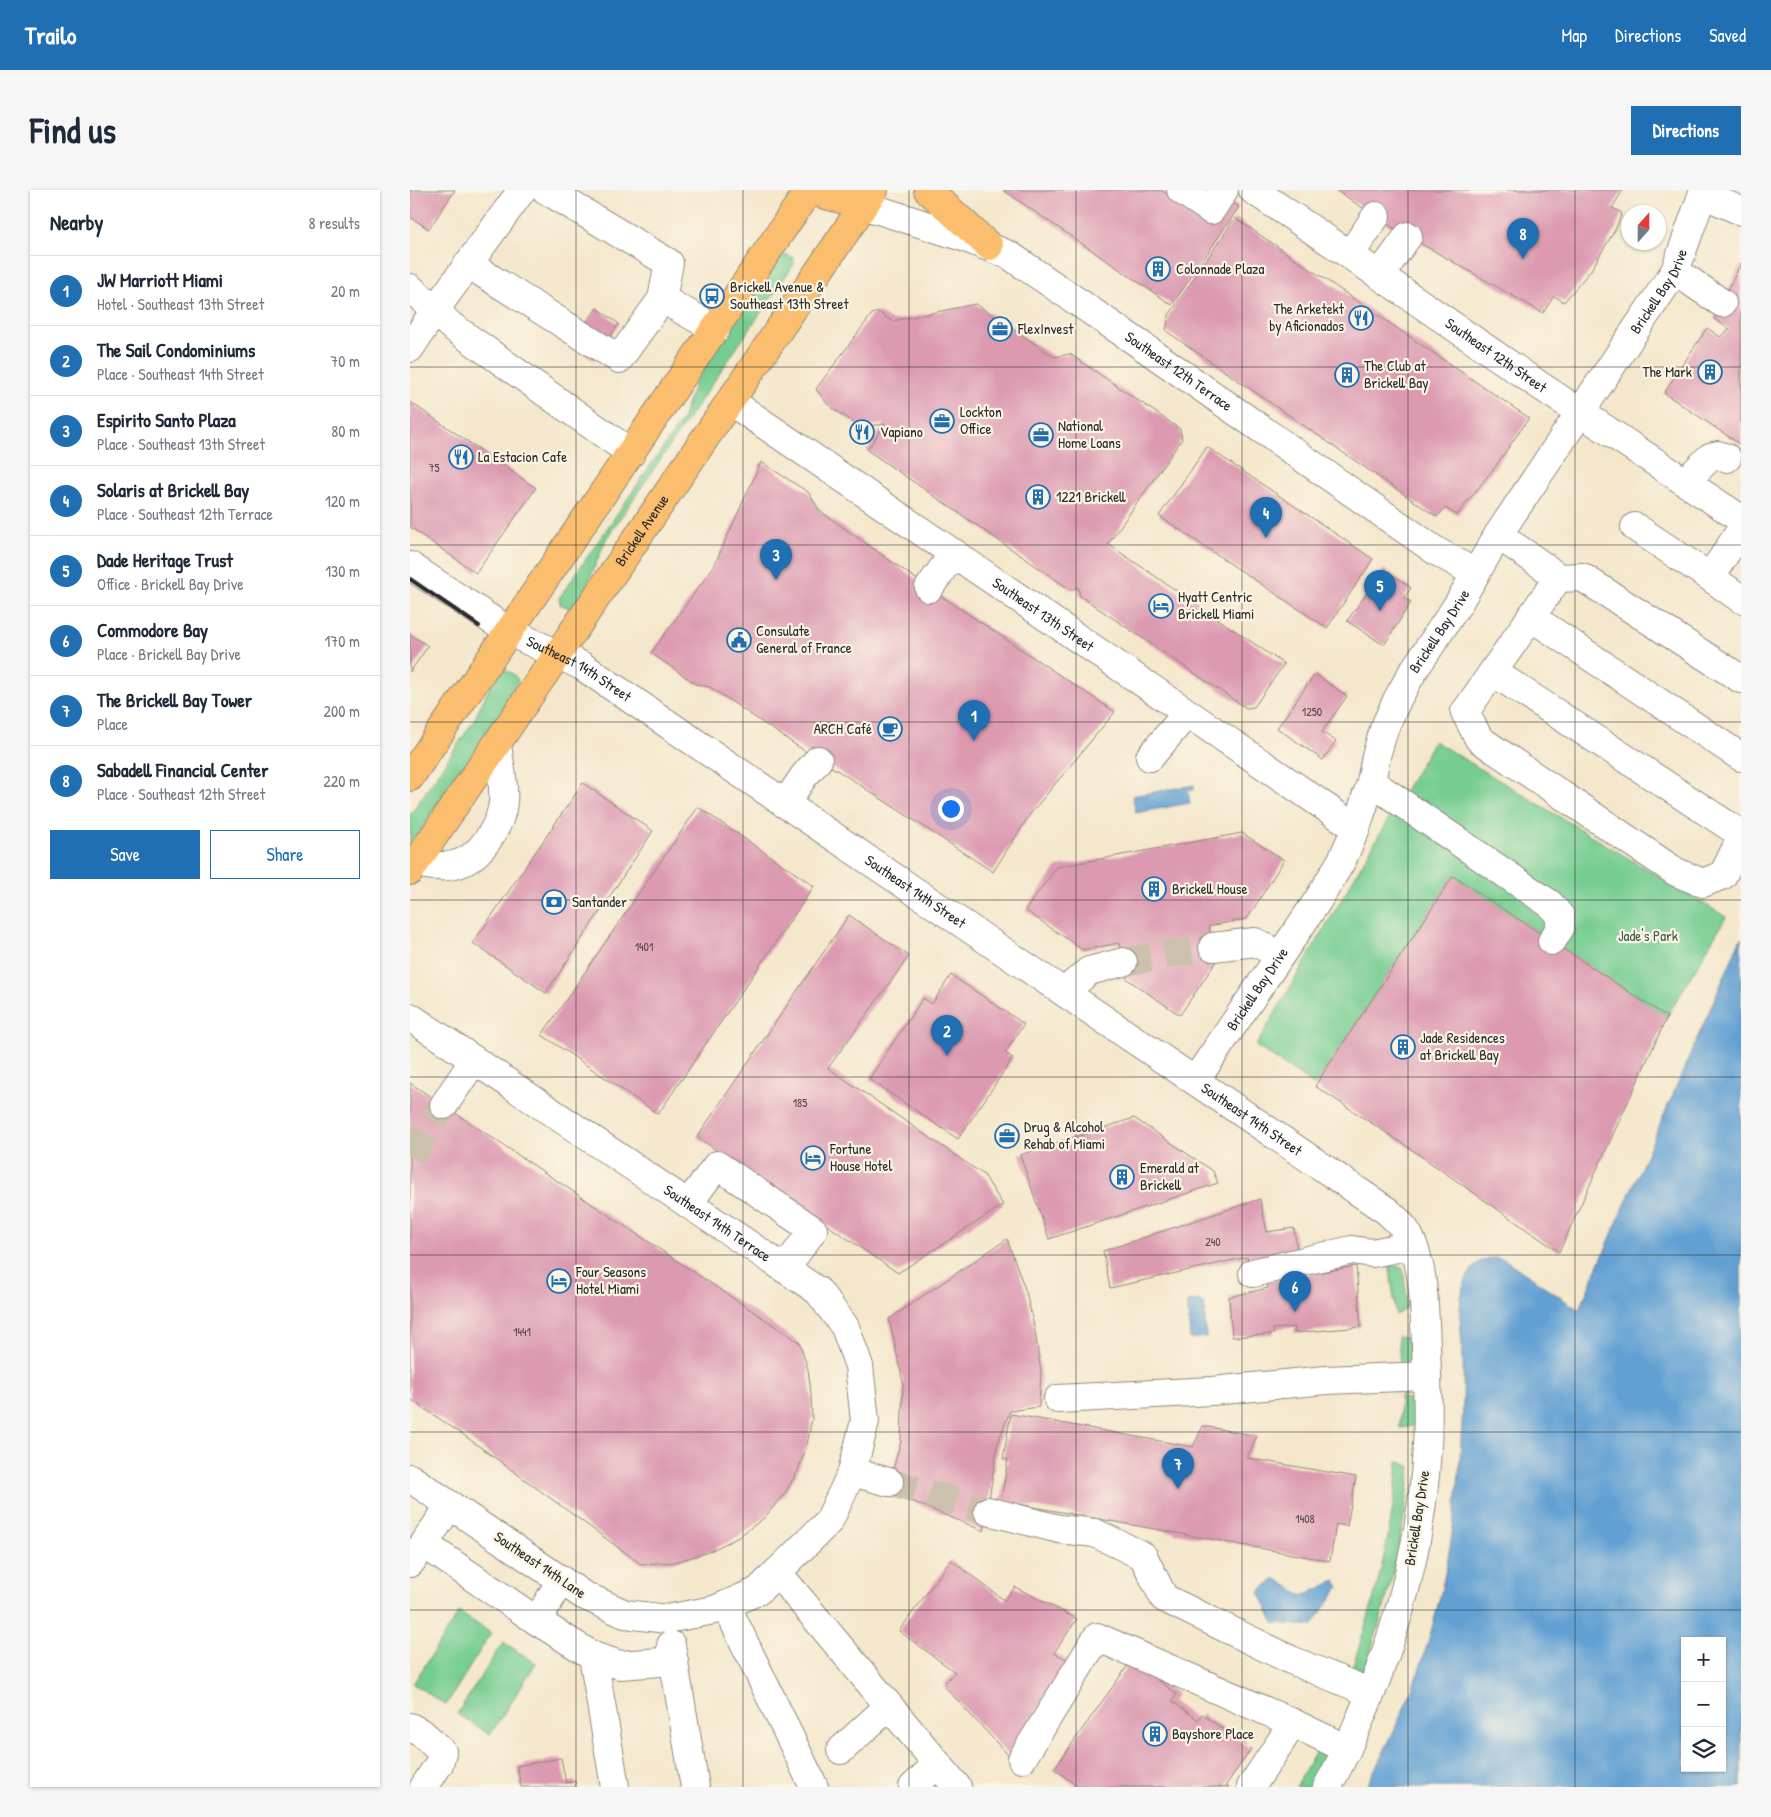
<!DOCTYPE html>
<html lang="en">
<head>
<meta charset="utf-8">
<style>
	:root { --surface:#fff; --page:#f6f6f7; --text:#1f2937; --muted:#747a83; --line:#e0e1e3; --accent:#1f6fb2 }
	body { margin:0; font-family:"Patrick Hand",sans-serif; background:var(--page); color:var(--text) }
	.controls { position:absolute; right:15px; bottom:15px; display:grid; overflow:hidden; border-radius:0px; box-shadow:0 1px 4px #0004 }
	.controls button { width:45px; height:45px; display:grid; place-items:center; padding:0; border:0; border-bottom:1px solid var(--line); background:var(--surface); color:var(--text); font:25px sans-serif }
	.compass { position:absolute; left:1211px; top:15px; width:45px; height:45px; border-radius:50%; background:var(--surface); box-shadow:0 1px 4px #0004; rotate:21deg }
	.you { position:absolute; left:540px; top:618px; width:18px; height:18px; margin:-12px; border:4px solid #fff; border-radius:50%; background:#1a73e8; box-shadow:0 0 0 8px #1a73e833 }
	.badge { display:grid; place-items:center; width:32px; height:32px; border-radius:50%; background:var(--accent); color:#fff; font-size:16px; font-weight:700 }
	.pin { position:absolute; translate:-50% -41px; filter:drop-shadow(0 1px 2px #0008) }
	.pin::after { content:''; position:absolute; top:26px; width:18px; height:15px; background:inherit; clip-path:polygon(0 0,100% 0,50% 100%) }
	.list { margin:0; padding:0; list-style:none }
	h2 { display:flex; justify-content:space-between; align-items:center; height:65px; margin:0; padding:0 20px; font-size:21px }
	h2 small { font-size:16px; font-weight:400; color:var(--muted) }
	.list li { display:grid; grid-template-columns:32px 1fr auto; gap:15px; align-items:center; box-sizing:border-box; height:70px; padding:0 20px; border-top:1px solid var(--line) }
	.list b { display:block; font-size:19px; white-space:nowrap }
	.list p { margin:0; font-size:16px; white-space:nowrap; color:var(--muted) }
	.list em { font-size:16px; font-style:normal; color:var(--muted) }
	.actions { display:flex; gap:10px; padding:15px 20px }
	.actions a { flex:1; padding:11px 0; border:1px solid var(--accent); border-radius:0px; text-align:center; font-size:18px; color:var(--accent) }
	.actions .main { background:var(--accent); color:#fff }
	.icon { flex:none; width:28px; height:28px; fill:none; stroke:currentColor; stroke-width:2; stroke-linecap:round; stroke-linejoin:round }
	.map { position:relative; flex:none; width:1331px; height:1597px; overflow:hidden; border-radius:0px }
	header { display:flex; align-items:center; gap:30px; box-sizing:border-box; height:70px; padding:0 25px; background:var(--accent); color:#fff }
	header strong { font-size:24px }
	nav { display:flex; gap:28px; margin-inline-start:auto; font-size:18px }
	.intro { display:flex; align-items:center; justify-content:space-between; box-sizing:border-box; height:120px; padding:0 30px }
	h1 { margin:0; font-size:35px }
	.button { padding:12px 22px; border-radius:0px; background:var(--accent); color:#fff; font-size:18px; font-weight:700 }
	main { display:flex; gap:30px; padding:0 30px }
	aside { flex:1; background:var(--surface); border-radius:0px; box-shadow:0 1px 4px #0004 }
	.map>svg:first-child { display:block }
	.green { fill:#76cd92; stroke:#507c5e }
	.water { fill:#62a0d3; stroke:#46667f; fill-rule:evenodd }
	.building { fill:#dc9ab1 }
	.lines { fill:none; stroke-linecap:round; stroke-linejoin:round }
	.minor-tunnel { stroke:#ccc1ac; stroke-width:28; stroke-dasharray:28 14; stroke-linecap:butt }
	.minor-casing { stroke:#90897c; stroke-width:30 }
	.major-casing { stroke:#90897c; stroke-width:30 }
	.minor { stroke:#fff; stroke-width:28 }
	.major { stroke:#fabe6e; stroke-width:28 }
	.rail { stroke:#2b2b2b; stroke-width:4 }
	.grid { fill:none; stroke:#2b2b2b; stroke-width:1; stroke-opacity:0.55 }
	.labels { text-anchor:middle; stroke-width:4.5; stroke-linejoin:round; paint-order:stroke }
	.number-label { font-size:12px; fill:#57474c }
	.poi-label { font-size:15px; fill:#2b2b2b; stroke:#fcf5e5; text-anchor:start }
	.street-label { font-size:15px; fill:#2b2b2b; stroke:#fcf5e5 }
	.park-label { font-size:15px; fill:#425c4a; stroke:#fcf5e5 }
</style>
</head>
<body>
<header>
<strong>Trailo</strong>
<nav><a>Map</a><a>Directions</a><a>Saved</a></nav>
</header>
<div class="intro"><h1>Find us</h1><a class="button">Directions</a></div>
<main>
<aside>
<h2>Nearby<small>8 results</small></h2>
<ul class="list">
<li><span class="badge">1</span><div><b>JW Marriott Miami</b><p>Hotel · Southeast 13th Street</p></div><em>20 m</em></li>
<li><span class="badge">2</span><div><b>The Sail Condominiums</b><p>Place · Southeast 14th Street</p></div><em>70 m</em></li>
<li><span class="badge">3</span><div><b>Espirito Santo Plaza</b><p>Place · Southeast 13th Street</p></div><em>80 m</em></li>
<li><span class="badge">4</span><div><b>Solaris at Brickell Bay</b><p>Place · Southeast 12th Terrace</p></div><em>120 m</em></li>
<li><span class="badge">5</span><div><b>Dade Heritage Trust</b><p>Office · Brickell Bay Drive</p></div><em>130 m</em></li>
<li><span class="badge">6</span><div><b>Commodore Bay</b><p>Place · Brickell Bay Drive</p></div><em>170 m</em></li>
<li><span class="badge">7</span><div><b>The Brickell Bay Tower</b><p>Place</p></div><em>200 m</em></li>
<li><span class="badge">8</span><div><b>Sabadell Financial Center</b><p>Place · Southeast 12th Street</p></div><em>220 m</em></li>
</ul>
<div class="actions"><a class="main">Save</a><a>Share</a></div>
</aside>
<div class="map">
<svg width="1331" height="1597" viewBox="0 0 1331 1597">
	<rect width="100%" height="100%" fill="#fcf5e5"/>
	<filter id="ink" filterUnits="userSpaceOnUse"><feTurbulence type="fractalNoise" baseFrequency=".02" numOctaves="2"/><feDisplacementMap in="SourceGraphic" scale="10" xChannelSelector="R" yChannelSelector="G"/><feConvolveMatrix kernelMatrix="1 2 1 2 8 2 1 2 1" color-interpolation-filters="sRGB"/></filter>
	<filter id="wash" filterUnits="userSpaceOnUse"><feTurbulence type="fractalNoise" baseFrequency=".0096" numOctaves="4" result="noise"/><feDisplacementMap in="SourceGraphic" scale="20" xChannelSelector="R" yChannelSelector="G"/><feGaussianBlur stdDeviation="1.12" result="paint"/><feColorMatrix in="noise" values="0 0 0 0 0 0 0 0 0 0 0 0 0 0 0 0 0 1.4 0 .05"/><feComposite in="paint" operator="in"/></filter>
	<g filter="url(#wash)">
		<rect width="100%" height="100%" fill="#f4e7cc"/>
		<path class="green" d="M372,65H378L383,68L384,74L196,349L176,398L163,418H159L150,414L149,408L272,230L288,183Z
			M92,479L102,483L108,490L104,502L0,657V625L63,532L81,494Z
			M1024,551L1316,727L1257,827L1043,686L905,896L846,856Z
			M979,1072L993,1079L998,1117L986,1125Z
			M988,1146L1002,1149L1004,1173L990,1175Z
			M990,1206L1004,1212L1003,1236L990,1238Z
			M988,1271L1001,1277C993,1347 978,1414 954,1480L942,1478C965,1411 983,1342 988,1271Z
			M49,1422L81,1443L36,1515L3,1494Z
			M93,1452L126,1473L80,1545L47,1524Z
			M909,1556L918,1566L900,1597H886Z"/>
		<path class="water" d="M784,595V600L778,601L780,613L726,623L722,606Z
			M1331,748V1597H956C975,1560 994,1522 1008,1483C1034,1408 1048,1328 1051,1249C1053,1223 1054,1196 1053,1169C1052,1147 1047,1120 1053,1098C1060,1077 1071,1064 1094,1069L1169,1120ZM1275,1451H1312V1578H1275Z
			M791,1111L794,1115L796,1147L780,1149L777,1112Z
			M865,1388L893,1406L925,1391L929,1397L902,1436L864,1433L849,1402Z"/>
		<g id="blocks">
			<path class="building" d="M0,0H45L19,39L0,27Z
				M593,0H751L767,11L775,0H805L829,17L762,115Z
				M926,0H1213L1202,18L1212,23L1205,40L1181,80L1154,112L1144,106L1133,123L980,36Z
				M825,28L1119,228L1085,277L1047,325L1035,318L1027,327L756,141L759,125Z
				M1331,73V255L1254,203L1297,138L1310,147L1320,139L1304,129Z
				M566,114L644,167L660,164L770,239L772,249L698,354L874,474L844,517L836,518L670,406L668,397L661,400L457,260L475,234L450,237L418,215L406,199L462,124L468,122L482,131Z
				M187,118L209,134L184,170L161,154Z
				M0,212L126,298L66,383L0,337Z
				M797,257L963,369L917,438L749,326Z
				M351,272L398,302L410,321L519,398L705,522L621,623L583,682L427,580L408,570L300,497L286,494L241,463L304,376Z
				M974,379L1001,398L994,408L1001,412L974,455L937,431Z
				M0,444L18,456L0,482Z
				M905,484L937,506L912,542L926,551L913,570L867,538Z
				M173,593L243,641L136,803L63,753Z
				M288,617L404,696L248,924L132,845Z
				M832,643L874,670L837,729L799,736L806,772L770,825L717,789L709,753L673,760L615,720L647,677Z
				M1043,686L1257,827L1149,1062L992,953L905,896Z
				M439,725L499,766L418,878L574,985L593,1015L488,1083L287,947Z
				M541,785L614,834L595,863L603,868L548,949L459,889L513,808L522,814Z
				M0,893L389,1152L398,1179L401,1204L402,1228L397,1255L388,1281L375,1303L354,1328L327,1348L296,1363L265,1372L231,1374L55,1246L0,1209Z
				M724,928L803,981L808,993L639,1049L610,965Z
				M850,1009L857,1042L884,1038L888,1069L841,1078L837,1067L700,1098L693,1061Z
				M597,1049L616,1102L625,1141L631,1182L629,1217L600,1221L588,1252L574,1341L477,1301L491,1251L493,1192L479,1129Z
				M946,1076L951,1137L884,1143L885,1137L863,1139L864,1144L822,1147L819,1107L858,1098L857,1092Z
				M601,1224L783,1257L793,1236L847,1246L837,1268L946,1287L937,1336L926,1334L920,1371L591,1311L598,1270L593,1269Z
				M541,1370L594,1410L605,1397L667,1429L644,1463L660,1471L598,1565L534,1496L536,1494L535,1492L545,1482L489,1441Z
				M721,1471L767,1504L762,1511L788,1530L792,1524L841,1559L816,1595L819,1597H669L644,1579Z
				M151,1568L156,1593L165,1591L166,1597H111L107,1576Z"/>
		</g>
	</g>
	<g filter="url(#ink)">
		<use href="#blocks" fill-opacity="0" stroke="#90897c" stroke-width="1"/>
		<g class="lines">
			<path class="minor-tunnel" d="M713,772L803,757
				M0,966L34,915
				M479,1292L578,1321"/>
			<g class="minor-casing">
				<g id="minor">
					<path d="M771,0L801,20L814,0"/>
					<path id="s1" d="M843,0L940,65L1126,193L1331,329"/>
					<path d="M1293,4L1331,21"/>
					<path id="s2" d="M453,15L553,47L599,65L728,153L1026,361L1065,383"/>
					<path d="M940,65L966,26"/>
					<path d="M58,74L209,169L252,109L259,73L136,0"/>
					<path d="M1265,81L1312,113"/>
					<path d="M970,85L998,46"/>
					<path d="M0,98L25,120L112,0"/>
					<path d="M252,109L306,139"/>
					<path d="M0,158L25,120L40,135L221,263"/>
					<path id="s3" d="M320,211L946,638"/>
					<path d="M1275,292L1300,267L1308,265L1317,268"/>
					<path d="M1225,337L1300,387L1331,340"/>
					<path d="M1088,345L1136,378L1148,388L1172,387L1331,489"/>
					<path id="s4" d="M0,376L100,442L172,476L977,1021C986,1029 994,1036 999,1046C1015,1076 1014,1121 1016,1154C1017,1188 1019,1222 1017,1256C1013,1345 990,1433 956,1515C944,1543 933,1571 917,1597"/>
					<path d="M1300,387L1331,409"/>
					<path d="M1148,388L1055,522L1069,549L1266,682L1293,693L1313,685L1331,648"/>
					<path d="M519,398L544,363"/>
					<path d="M1121,427L1331,567"/>
					<path d="M1083,482L1331,644"/>
					<path d="M740,567L777,523"/>
					<path d="M961,592L1140,714L1150,726V738L1142,751"/>
					<path d="M375,614L394,586L408,570"/>
					<path d="M5,673C17,675 31,678 44,675C69,670 91,636 93,612C95,593 89,573 87,554"/>
					<path d="M803,757L845,752L870,765"/>
					<path d="M654,802L679,781L713,772"/>
					<path id="s5" d="M0,827L408,1101L435,1137L449,1176L455,1231L442,1282L419,1331L348,1401L304,1420L257,1429L215,1424L173,1405L0,1288"/>
					<path id="s6" d="M785,891L908,710L932,670L946,638L961,592L966,566L974,539L987,510L1002,483L1048,414L1088,345L1265,81L1294,0"/>
					<path d="M34,915L64,870"/>
					<path d="M278,1014L307,975L403,1040L375,1079"/>
					<path d="M843,1083L942,1060L962,1063L1003,1055"/>
					<path d="M648,1209L802,1201L916,1190L1017,1186"/>
					<path d="M442,1282L479,1292"/>
					<path d="M40,1315L14,1354L127,1431"/>
					<path d="M578,1321L649,1339L685,1343L733,1366L754,1408L881,1470L961,1503"/>
					<path d="M0,1373L14,1354"/>
					<path d="M367,1382L547,1597"/>
					<path d="M151,1390L127,1431L183,1466L205,1597"/>
					<path d="M316,1415L404,1597"/>
					<path d="M261,1455L285,1597"/>
					<path d="M183,1466L210,1475L264,1471"/>
					<path d="M0,1537L13,1544L32,1562L29,1574L14,1597"/>
					<path d="M431,1560L479,1516"/>
					<path d="M612,1569L687,1447L883,1533L937,1559"/>
					<path d="M503,1597L527,1574"/>
					<path d="M841,1597L883,1533"/>
				</g>
			</g>
			<g class="major-casing">
				<g id="major">
					<path d="M397,0L453,15"/>
					<path d="M518,0L579,56"/>
					<path d="M0,587L399,0"/>
					<path id="s7" d="M0,681L464,0"/>
				</g>
			</g>
			<use href="#minor" class="minor"/>
			<use href="#major" class="major"/>
			<path class="rail" d="M0,389L69,436"/>
		</g>
	</g>
	<path class="grid" d="M166,0V1597M333,0V1597M499,0V1597M666,0V1597M832,0V1597M998,0V1597M1165,0V1597M0,177H1331M0,355H1331M0,532H1331M0,710H1331M0,887H1331M0,1065H1331M0,1242H1331M0,1420H1331"/>
	<defs>
		<g id="building-ring" transform="scale(1.25)"><circle r="9.5" fill="#fcf5e5" stroke="#1f6fb2" stroke-width="1.5"/><path d="M-4-6H4V6H1V3H-1V6H-4ZM-2.5-4.3h1.7v1.8h-1.7ZM.8-4.3h1.7v1.8H.8ZM-2.5-1h1.7V.8h-1.7ZM.8-1h1.7V.8H.8Z" fill="#1f6fb2"/></g>
		<g id="bus-ring" transform="scale(1.25)"><circle r="9.5" fill="#fcf5e5" stroke="#1f6fb2" stroke-width="1.5"/><path d="M-5-6H5V4H4V6H2V4H-2V6H-4V4H-5ZM-3.5-4V0h7V-4ZM-3.5 1.2v1.5H-2V1.2ZM2 1.2v1.5H3.5V1.2Z" fill="#1f6fb2"/></g>
		<g id="restaurant-ring" transform="scale(1.25)"><circle r="9.5" fill="#fcf5e5" stroke="#1f6fb2" stroke-width="1.5"/><path d="M-5-6h1v4h1v-4h1v4h1v-4h1v5L-1.5 .5V6h-2V.5L-5-1ZM5-6V6H3V1.5H1.5Q1.5-4 5-6Z" fill="#1f6fb2"/></g>
		<g id="office-ring" transform="scale(1.25)"><circle r="9.5" fill="#fcf5e5" stroke="#1f6fb2" stroke-width="1.5"/><path d="M-6-3h4V-5.5h4V-3h4V5H-6ZM-1-4.5V-3h2v-1.5ZM-6 0V1H6V0Z" fill="#1f6fb2"/></g>
		<g id="hotel-ring" transform="scale(1.25)"><circle r="9.5" fill="#fcf5e5" stroke="#1f6fb2" stroke-width="1.5"/><path d="M-6-4.5h1.5V1H6V5H4.5V3h-9V5H-6ZM-4 0a1.8 1.8 0 1 1 3.6 0ZM.5 0V-2.5h3Q6-2.5 6 0Z" fill="#1f6fb2"/></g>
		<g id="civic-ring" transform="scale(1.25)"><circle r="9.5" fill="#fcf5e5" stroke="#1f6fb2" stroke-width="1.5"/><path d="M-.6-6.5H3V-4.5H.6V-3L4-1V1h2V6H-6V1h2V-1L-.6-3ZM-1.2 2.5V6h2.4V2.5Z" fill="#1f6fb2"/></g>
		<g id="cafe-ring" transform="scale(1.25)"><circle r="9.5" fill="#fcf5e5" stroke="#1f6fb2" stroke-width="1.5"/><path d="M-5.5-4.5H6V0H3Q3 3.5 0 3.5H-2.5Q-5.5 3.5-5.5 0ZM3-3.2v2h1.7v-2ZM-6 4.5H4V6H-6Z" fill="#1f6fb2"/></g>
		<g id="bank-ring" transform="scale(1.25)"><circle r="9.5" fill="#fcf5e5" stroke="#1f6fb2" stroke-width="1.5"/><path d="M-6-4H6V4H-6ZM0-2.3a2.3 2.3 0 1 0 0 4.6a2.3 2.3 0 1 0 0-4.6Z" fill="#1f6fb2"/></g>
	</defs>
	<g fill-rule="evenodd">
		<use href="#building-ring" x="748" y="79"/>
		<use href="#bus-ring" x="302" y="106"/>
		<use href="#restaurant-ring" x="951" y="128"/>
		<use href="#office-ring" x="590" y="139"/>
		<use href="#building-ring" x="1300" y="182"/>
		<use href="#building-ring" x="937" y="185"/>
		<use href="#office-ring" x="532" y="231"/>
		<use href="#restaurant-ring" x="452" y="242"/>
		<use href="#office-ring" x="631" y="245"/>
		<use href="#restaurant-ring" x="51" y="267"/>
		<use href="#building-ring" x="628" y="307"/>
		<use href="#hotel-ring" x="751" y="416"/>
		<use href="#civic-ring" x="329" y="450"/>
		<use href="#cafe-ring" x="480" y="539"/>
		<use href="#building-ring" x="744" y="699"/>
		<use href="#bank-ring" x="144" y="712"/>
		<use href="#building-ring" x="993" y="857"/>
		<use href="#office-ring" x="597" y="946"/>
		<use href="#hotel-ring" x="403" y="968"/>
		<use href="#building-ring" x="712" y="987"/>
		<use href="#hotel-ring" x="149" y="1091"/>
		<use href="#building-ring" x="745" y="1544"/>
	</g>
	<g class="labels">
		<g class="number-label">
			<text x="24" y="282">75</text>
			<text x="902" y="526">1250</text>
			<text x="234" y="761">1401</text>
			<text x="390" y="917">185</text>
			<text x="803" y="1056">240</text>
			<text x="112" y="1146">1441</text>
			<text x="895" y="1333">1408</text>
		</g>
		<g class="poi-label">
			<text x="766" y="84">Colonnade Plaza</text>
			<text x="320" y="102">Brickell Avenue &amp;<tspan x="320" dy="17">Southeast 13th Street</tspan></text>
			<text x="934" y="124" text-anchor="end">The Arketekt<tspan x="934" dy="17">by Aficionados</tspan></text>
			<text x="608" y="144">FlexInvest</text>
			<text x="954" y="181">The Club at<tspan x="954" dy="17">Brickell Bay</tspan></text>
			<text x="1282" y="187" text-anchor="end">The Mark</text>
			<text x="550" y="227">Lockton<tspan x="550" dy="17">Office</tspan></text>
			<text x="648" y="241">National<tspan x="648" dy="17">Home Loans</tspan></text>
			<text x="470" y="247">Vapiano</text>
			<text x="68" y="272">La Estacion Cafe</text>
			<text x="646" y="312">1221 Brickell</text>
			<text x="768" y="412">Hyatt Centric<tspan x="768" dy="17">Brickell Miami</tspan></text>
			<text x="346" y="446">Consulate<tspan x="346" dy="17">General of France</tspan></text>
			<text x="462" y="544" text-anchor="end">ARCH Café</text>
			<text x="762" y="704">Brickell House</text>
			<text x="162" y="717">Santander</text>
			<text x="1010" y="853">Jade Residences<tspan x="1010" dy="17">at Brickell Bay</tspan></text>
			<text x="614" y="942">Drug &amp; Alcohol<tspan x="614" dy="17">Rehab of Miami</tspan></text>
			<text x="420" y="964">Fortune<tspan x="420" dy="17">House Hotel</tspan></text>
			<text x="730" y="983">Emerald at<tspan x="730" dy="17">Brickell</tspan></text>
			<text x="166" y="1087">Four Seasons<tspan x="166" dy="17">Hotel Miami</tspan></text>
			<text x="762" y="1549">Bayshore Place</text>
		</g>
		<g class="street-label">
			<text dy="5" stroke="none"><textPath href="#s6" startOffset="921">Brickell Bay Drive</textPath></text>
			<text dy="5" stroke="none"><textPath href="#s1" startOffset="294">Southeast 12th Street</textPath></text>
			<text dy="5" stroke="none"><textPath href="#s2" startOffset="360">Southeast 12th Terrace</textPath></text>
			<text dy="5" stroke="none"><textPath href="#s7" startOffset="412">Brickell Avenue</textPath></text>
			<text dy="5" stroke="none"><textPath href="#s3" startOffset="379">Southeast 13th Street</textPath></text>
			<text dy="5" stroke="none"><textPath href="#s6" startOffset="516">Brickell Bay Drive</textPath></text>
			<text dy="5" stroke="none"><textPath href="#s4" startOffset="198">Southeast 14th Street</textPath></text>
			<text dy="5" stroke="none"><textPath href="#s4" startOffset="602">Southeast 14th Street</textPath></text>
			<text dy="5" stroke="none"><textPath href="#s6" startOffset="111">Brickell Bay Drive</textPath></text>
			<text dy="5" stroke="none"><textPath href="#s4" startOffset="1008">Southeast 14th Street</textPath></text>
			<text dy="5" stroke="none"><textPath href="#s5" startOffset="370">Southeast 14th Terrace</textPath></text>
			<text transform="translate(1007 1328) rotate(-81)" y="5">Brickell Bay Drive</text>
			<text transform="translate(130 1375) rotate(34)" y="5">Southeast 14th Lane</text>
		</g>
		<g class="park-label">
			<text x="1238" y="751">Jade's Park</text>
		</g>
	</g>
</svg>
<div class="controls">
<button>+</button>
<button>−</button>
<button><svg class="icon" aria-label="layers" viewBox="0 0 24 24"><path d="M12 4l9 5-9 5-9-5zM3 14l9 5 9-5"/></svg></button>
</div>
<svg class="compass" viewBox="-18 -18 36 36"><path d="M0-13l5 13h-10z" fill="#e53935"/><path d="M0 13l5-13h-10z" fill="#747a83"/></svg>
<div class="you"></div>
<div class="pin badge" style="left:564px;top:551px">1</div>
<div class="pin badge" style="left:537px;top:866px">2</div>
<div class="pin badge" style="left:366px;top:390px">3</div>
<div class="pin badge" style="left:856px;top:348px">4</div>
<div class="pin badge" style="left:970px;top:421px">5</div>
<div class="pin badge" style="left:885px;top:1122px">6</div>
<div class="pin badge" style="left:768px;top:1299px">7</div>
<div class="pin badge" style="left:1113px;top:69px">8</div>
</div>
</main>
</body>
</html>
